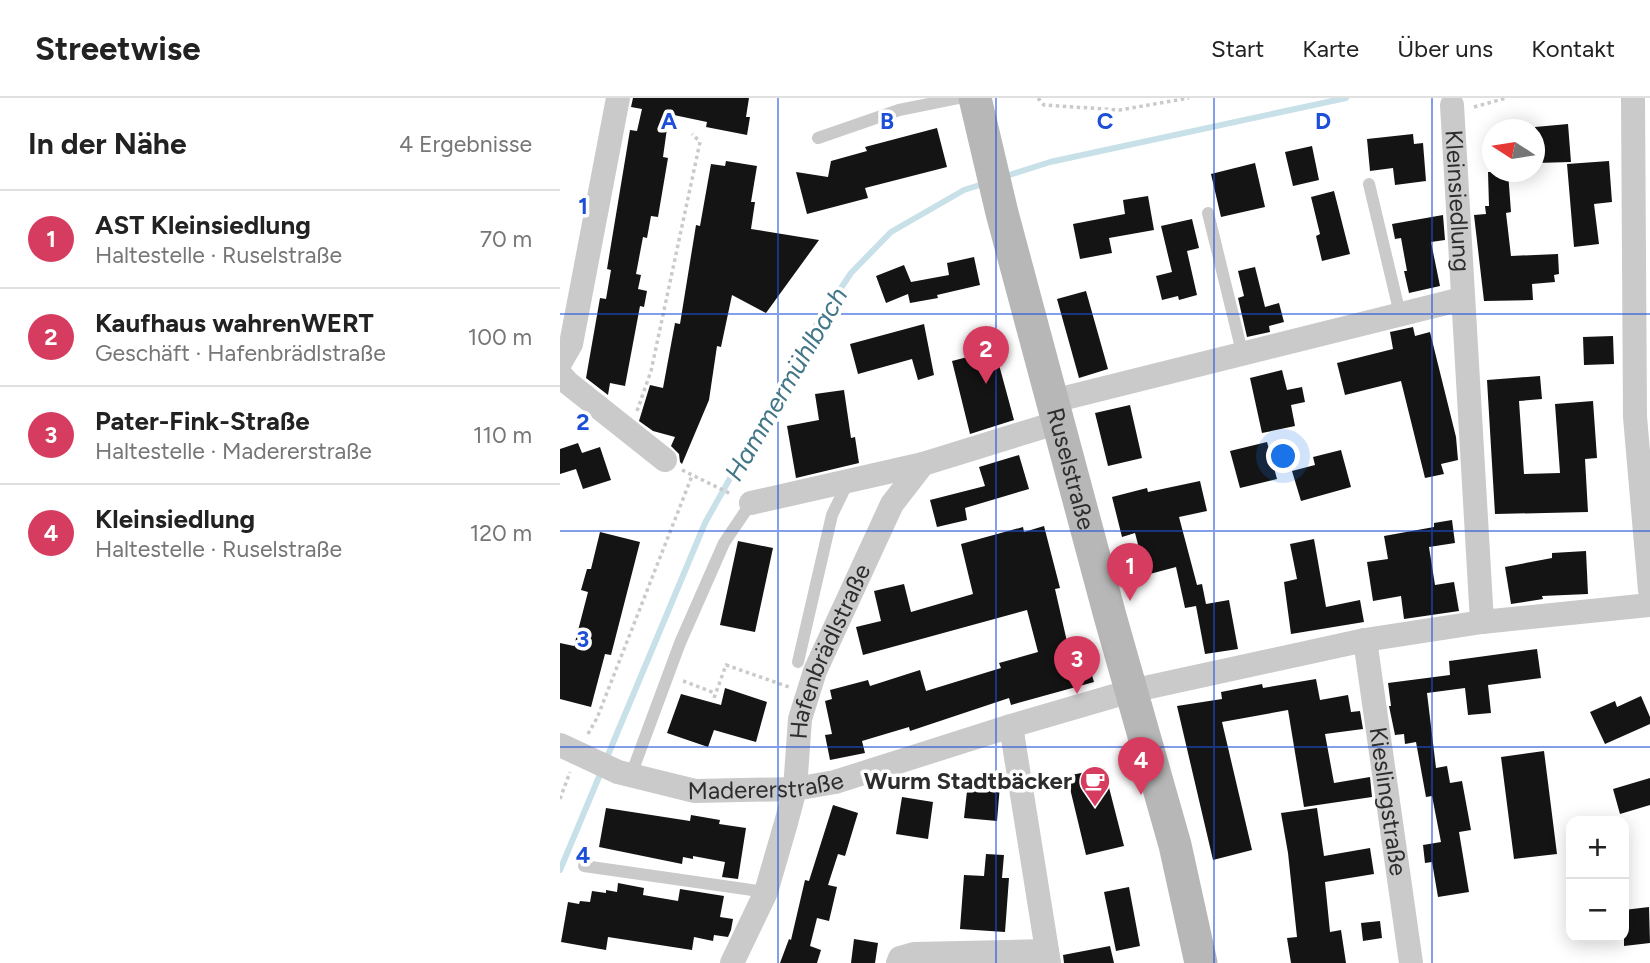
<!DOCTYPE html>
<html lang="de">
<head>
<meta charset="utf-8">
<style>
	:root { --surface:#fff; --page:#f2f2f2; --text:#222; --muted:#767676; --line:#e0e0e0; --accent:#d63c5f }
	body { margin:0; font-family:Figtree,sans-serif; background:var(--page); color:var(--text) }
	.controls { position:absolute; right:21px; bottom:21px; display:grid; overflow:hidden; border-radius:14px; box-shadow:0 4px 18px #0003 }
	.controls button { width:63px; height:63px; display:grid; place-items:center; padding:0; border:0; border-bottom:2px solid var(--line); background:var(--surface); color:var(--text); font:35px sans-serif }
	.compass { position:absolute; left:922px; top:21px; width:63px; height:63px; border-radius:50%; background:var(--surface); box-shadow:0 4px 18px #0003; rotate:282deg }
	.you { position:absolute; left:724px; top:359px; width:24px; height:24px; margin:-18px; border:5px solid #fff; border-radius:50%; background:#1a73e8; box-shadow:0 0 0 10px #1a73e833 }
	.badge { display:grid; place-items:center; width:46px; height:46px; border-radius:50%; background:var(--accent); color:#fff; font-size:23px; font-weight:700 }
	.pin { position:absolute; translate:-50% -58px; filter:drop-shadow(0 2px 4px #0008) }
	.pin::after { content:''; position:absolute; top:37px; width:24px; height:21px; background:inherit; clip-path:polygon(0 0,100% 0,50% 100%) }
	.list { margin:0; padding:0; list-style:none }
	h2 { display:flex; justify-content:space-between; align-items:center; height:91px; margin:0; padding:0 28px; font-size:30px }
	h2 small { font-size:23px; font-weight:400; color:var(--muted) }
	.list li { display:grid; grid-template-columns:46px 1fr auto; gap:21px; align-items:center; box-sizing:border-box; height:98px; padding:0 28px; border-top:2px solid var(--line) }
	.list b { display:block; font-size:26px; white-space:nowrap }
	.list p { margin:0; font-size:23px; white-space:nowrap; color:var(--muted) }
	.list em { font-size:23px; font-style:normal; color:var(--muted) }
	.map { position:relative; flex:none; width:1090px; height:865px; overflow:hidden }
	header { display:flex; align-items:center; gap:42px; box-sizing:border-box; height:98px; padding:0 35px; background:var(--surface); border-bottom:2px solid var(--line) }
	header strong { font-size:33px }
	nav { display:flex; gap:38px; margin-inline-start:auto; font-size:24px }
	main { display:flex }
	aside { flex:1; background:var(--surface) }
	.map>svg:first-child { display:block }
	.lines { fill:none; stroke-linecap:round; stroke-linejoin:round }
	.stream { stroke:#c8e0e8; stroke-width:6 }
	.building { fill:#141414 }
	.path { stroke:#cacaca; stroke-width:3.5; stroke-dasharray:3.5 3.5; stroke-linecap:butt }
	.service { stroke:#cacaca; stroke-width:12 }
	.minor { stroke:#cacaca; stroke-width:24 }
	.secondary { stroke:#b7b7b7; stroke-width:33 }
	.grid { fill:none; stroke:#1d4ed8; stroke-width:2; stroke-opacity:0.55 }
	.labels { text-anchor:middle; stroke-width:7; stroke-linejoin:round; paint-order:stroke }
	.street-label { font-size:24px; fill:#2d2d2d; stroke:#fff }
	.poi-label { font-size:24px; font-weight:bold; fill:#2d2d2d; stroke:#fff; text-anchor:end }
	.water-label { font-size:26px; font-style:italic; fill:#427787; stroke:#fff }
	.grid-label { font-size:23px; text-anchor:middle; font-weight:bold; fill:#1d4ed8; stroke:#fff; stroke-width:7; stroke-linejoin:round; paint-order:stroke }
</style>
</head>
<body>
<header>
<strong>Streetwise</strong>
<nav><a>Start</a><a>Karte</a><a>Über uns</a><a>Kontakt</a></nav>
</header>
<main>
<aside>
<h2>In der Nähe<small>4 Ergebnisse</small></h2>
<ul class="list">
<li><span class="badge">1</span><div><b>AST Kleinsiedlung</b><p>Haltestelle · Ruselstraße</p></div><em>70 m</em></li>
<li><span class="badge">2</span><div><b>Kaufhaus wahrenWERT</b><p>Geschäft · Hafenbrädlstraße</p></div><em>100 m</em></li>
<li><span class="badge">3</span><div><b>Pater-Fink-Straße</b><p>Haltestelle · Madererstraße</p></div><em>110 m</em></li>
<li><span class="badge">4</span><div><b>Kleinsiedlung</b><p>Haltestelle · Ruselstraße</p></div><em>120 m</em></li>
</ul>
</aside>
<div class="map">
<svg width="1090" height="865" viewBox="0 0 1090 865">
	<rect width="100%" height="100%" fill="#fff"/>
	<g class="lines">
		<path class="stream" d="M443,79L490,64L786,0
			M45,664L145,425L253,232L291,175L331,134L404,92L426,85
			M0,772L41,674"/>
	</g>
	<path class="building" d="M73,0H189L186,19H190L187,37L146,29L147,24L109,16L103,59L108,60L98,119L91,118L87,140L83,139L76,176L81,177L78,191L87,193L84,209L80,208L65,288L50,285L48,297L26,280L40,200L46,201L51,172L47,171L70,32L77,33L82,11L71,9Z
		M1008,26L1011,64L975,65V29Z
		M377,30L387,69L305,90L308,100L247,116L236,74L268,79L271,63L307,53L305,49Z
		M853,36L854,46L863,45L866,83L835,87L833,70L810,73L807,41Z
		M752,48L759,82L733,88L725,54Z
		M166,63L197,68L191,104H195L191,131L259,142L206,215L172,197L161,249L157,248L149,302L122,366L120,364L119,356L111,348L115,339L93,333L79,323L90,287L103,290L115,225L120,226L136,127L140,128L151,66L165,68Z
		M1049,63L1052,104L1034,106L1039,146L1014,149L1007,66Z
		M695,65L705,109L661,119L651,76Z
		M928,74H948L951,114L946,115L951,158L998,156L999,176L994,177L995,184L972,186L973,202L924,203L914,117L926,116L925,108H929Z
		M774,93L790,156L762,163L756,138L760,136L751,99Z
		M588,98L594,132L549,140L552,155L520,161L513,126L565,116L563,102Z
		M883,117L885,142L871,144L880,188L849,195L844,173H847L841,140L835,141L832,126Z
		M632,121L639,150L627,153L637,197L619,202L618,198L602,202L596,178L612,174L601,128Z
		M414,159L420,187L377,197L378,200L350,205L348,196L326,205L316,178L344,167L351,184L389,177L387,165Z
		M695,169L705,209L719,205L724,224L709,228L710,234L687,239L678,200L684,198L678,173Z
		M526,193L548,271L519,280L497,201Z
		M364,226L374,277L358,282L352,261L298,276L290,246Z
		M853,229L855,238L870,234L896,339L898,362L881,366L884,376L865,380L841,283L785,297L777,265L833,251L830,234Z
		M1053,238L1054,266L1024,267L1023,239Z
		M435,252L454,322L410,336L392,263Z
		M722,272L727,292L742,289L745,304L731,307L735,328L702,335L690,280Z
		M980,278L982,301L959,303L964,376L1000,375L995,306L1033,303L1037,360L1025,361L1028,414L935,416L927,282Z
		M284,292L291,340L295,339L299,365L236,380L227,328L259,322L255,296Z
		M570,307L582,360L548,368L535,315Z
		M707,344L717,381L680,390L670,353Z
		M18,345L22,355L40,349L51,382L23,391L16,371L0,376V351Z
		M781,352L791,389L741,403L732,373L755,367L753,359Z
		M459,357L469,391L405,410L407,422L377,429L370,402L425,388L419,369Z
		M640,383L647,413L619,419L637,487L642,486L646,506L669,502L678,551L645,556L636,508L625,510L616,469L586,477L575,435L562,439L552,399L587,390L588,394Z
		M892,422L895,445L869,449L875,487L894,484L899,513L844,521L841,498L813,503L807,464L828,461L824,438L874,429V425Z
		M484,428L500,490L495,491L508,548L522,544L534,584L451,607L449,600L350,633L349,629L302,643L305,655L270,662L265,637L272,636L265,603L272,601L270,592L308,582L310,588L360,572L366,593L441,570L439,565L478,554L467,512L303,557L296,529L321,523L314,493L344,486L351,514L413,496L401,446L463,429L464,434Z
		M40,434L80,444L51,557L45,556L31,609L0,601V545L14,548L28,494L21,492L27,471H31Z
		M754,441L766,509L800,502L804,524L731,536L724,484L737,481L730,446Z
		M178,443L213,450L195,534L160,527Z
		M1026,453L1028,496L982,498L983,501L951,506L945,469L992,460V455Z
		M977,551L981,580L928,587L931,615L908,617L905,590L867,595L876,670L887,668L890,685L902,683L911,732L899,734L909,794L878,799L872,764L865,765L863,747L881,744L872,698L866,699L856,644L845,646L844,636L835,637L829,608H831L828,585L890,577L889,563Z
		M756,581L760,602L788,597L791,614L800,613L803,631L765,636L774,685L810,679L812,699L744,709L728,612L662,624L692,752L653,762L617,608L662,601L661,594L702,586L703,590Z
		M165,590L207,604L196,644L154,632L148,649L107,635L121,596L161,607Z
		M1081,598L1090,619V626L1045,646L1030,614L1055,603L1057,609Z
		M984,653L997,756L954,761L941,659Z
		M544,670L564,748L526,757L507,678Z
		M1090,680V707L1060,716L1053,691Z
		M408,684L440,687L437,723L404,720Z
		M342,699L373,704L368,741L336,736Z
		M273,707L298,715L285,758L278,756L268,787L277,789L269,823L257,820L250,848L261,852L257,865H220L229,841L231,842L245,782L249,783Z
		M46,710L130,723L131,717L160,722L159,726L186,730L178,781L162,779L165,764L133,758V761L123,759L122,766L39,749Z
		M757,710L764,758L810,750L814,776L765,784L770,834L781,832L786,865H731L727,840L737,839L728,755L721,715Z
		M426,756L444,757L442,780H449L445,834L400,831L404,777L424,778Z
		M58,785L84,790L83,797L118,803L120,791L164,798L160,819L173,821L171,832L168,839L154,837L153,843L134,839L132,852L48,839L46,852L1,844L8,804L19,806L20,803L30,804L32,793L46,795V792L57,794Z
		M569,789L580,848L556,853L544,794Z
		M1089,809L1090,845L1064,848V812Z
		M820,823L822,840L803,843L801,825Z
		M294,841L318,845L315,865H291Z
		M550,848L554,865H504L503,857Z"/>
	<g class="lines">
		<path class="path" d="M478,0L484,7L560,12L629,0
			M914,9L946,0
			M77,313L91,273L140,44L132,36
			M122,372L171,396
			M123,583L155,595
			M154,600L166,567L229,589
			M28,636L37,620L132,378
			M0,701L10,674"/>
		<path class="service" d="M258,40L339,12L398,0
			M809,86L840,216
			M648,115L682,254
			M238,564L272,417L289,382
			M71,677L120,545L164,445L191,405
			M24,768L206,794"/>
		<g class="minor">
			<path d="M1073,0L1075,319L1090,492"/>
			<path id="s1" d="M892,7L922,524"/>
			<path d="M0,265L11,246L58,0"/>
			<path d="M0,276L8,285L105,362"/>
			<path d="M493,303L902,201"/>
			<path d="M191,405L363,366L499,324"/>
			<path id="s2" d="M805,542L851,865"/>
			<path d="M451,628L489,865"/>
			<path id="s3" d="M0,647L58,674L135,693L235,691L275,684L451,628L571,593L805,542L922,524L1090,507"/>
			<path id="s4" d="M172,865L206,794L226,725L235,691L240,621L255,573L332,406L363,366"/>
			<path d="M338,865L340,860L354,856L487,853"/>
		</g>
		<path class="secondary" id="s5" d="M415,0L442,115L550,518L615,747L641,865"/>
	</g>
	<path class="grid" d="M218,0V865M436,0V865M654,0V865M872,0V865M0,216H1090M0,433H1090M0,649H1090"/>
	<defs>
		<g id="cafe-pin" transform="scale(1.575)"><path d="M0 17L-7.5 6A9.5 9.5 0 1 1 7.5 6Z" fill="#d63c5f" stroke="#fff"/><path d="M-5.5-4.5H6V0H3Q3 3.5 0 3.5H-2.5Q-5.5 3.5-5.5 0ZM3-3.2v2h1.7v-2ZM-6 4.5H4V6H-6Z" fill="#fff"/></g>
	</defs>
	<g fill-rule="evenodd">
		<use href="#cafe-pin" x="535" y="683"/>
	</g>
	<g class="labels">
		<g class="street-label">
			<text dy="8" stroke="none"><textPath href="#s1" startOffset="96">Kleinsiedlung</textPath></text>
			<text dy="8" stroke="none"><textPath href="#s5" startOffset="383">Ruselstraße</textPath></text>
			<text dy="8" stroke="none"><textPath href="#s4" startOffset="329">Hafenbrädlstraße</textPath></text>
			<text dy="8" stroke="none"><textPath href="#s3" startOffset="214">Madererstraße</textPath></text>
			<text dy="8" stroke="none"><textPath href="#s2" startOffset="163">Kieslingstraße</textPath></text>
		</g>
		<g class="poi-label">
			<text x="512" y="691">Wurm Stadtbäcker</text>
		</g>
		<g class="water-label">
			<text transform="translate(226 286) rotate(-60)" y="9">Hammermühlbach</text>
		</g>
	</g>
	<g class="grid-label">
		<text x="109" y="31">A</text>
		<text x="327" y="31">B</text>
		<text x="545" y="31">C</text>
		<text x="763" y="31">D</text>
		<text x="23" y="116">1</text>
		<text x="23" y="332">2</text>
		<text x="23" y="549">3</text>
		<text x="23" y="765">4</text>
	</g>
</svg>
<div class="controls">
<button>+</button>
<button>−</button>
</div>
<svg class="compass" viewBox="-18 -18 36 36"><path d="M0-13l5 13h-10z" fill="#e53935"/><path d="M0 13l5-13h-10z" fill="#767676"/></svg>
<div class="you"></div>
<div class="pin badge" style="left:570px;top:503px">1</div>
<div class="pin badge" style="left:426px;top:286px">2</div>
<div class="pin badge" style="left:517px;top:596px">3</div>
<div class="pin badge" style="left:581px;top:697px">4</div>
</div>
</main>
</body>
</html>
